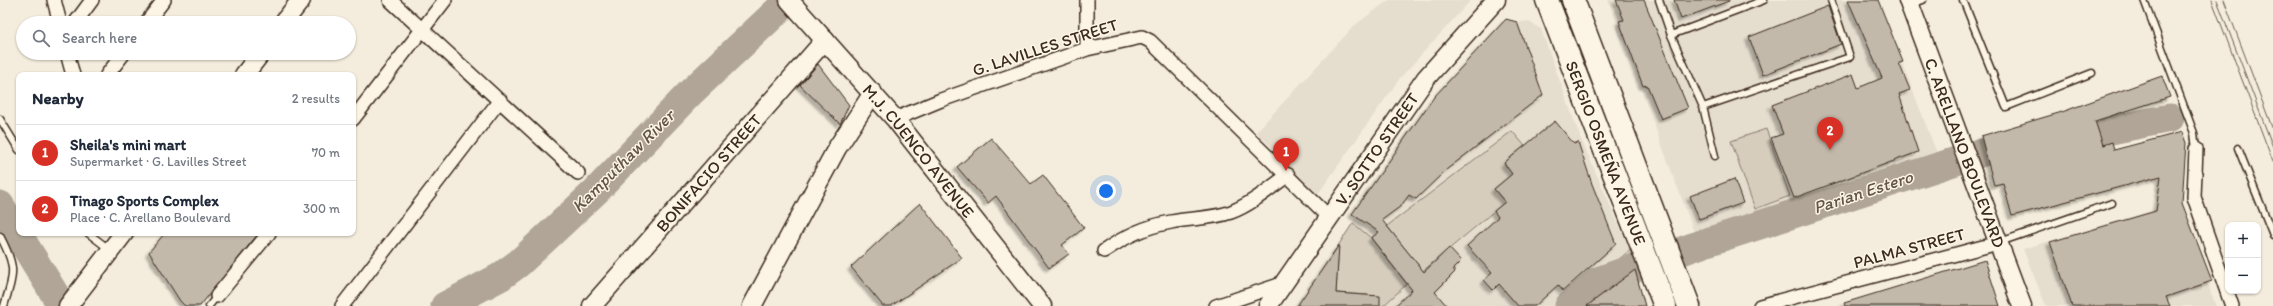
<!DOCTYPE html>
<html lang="en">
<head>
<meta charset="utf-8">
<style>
	:root { --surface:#fff; --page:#f6f6f7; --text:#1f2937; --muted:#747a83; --line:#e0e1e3; --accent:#d93025 }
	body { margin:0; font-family:Itim,sans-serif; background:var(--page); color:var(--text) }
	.controls { position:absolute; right:12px; bottom:12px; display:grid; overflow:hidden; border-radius:8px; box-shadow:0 1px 3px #0004 }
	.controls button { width:36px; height:36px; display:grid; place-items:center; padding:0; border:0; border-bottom:1px solid var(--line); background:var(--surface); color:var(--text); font:20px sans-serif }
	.you { position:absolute; left:1106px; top:191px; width:14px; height:14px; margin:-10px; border:3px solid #fff; border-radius:50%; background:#1a73e8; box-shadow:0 0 0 6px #1a73e833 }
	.badge { display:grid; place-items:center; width:26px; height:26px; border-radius:50%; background:var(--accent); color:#fff; font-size:13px; font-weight:700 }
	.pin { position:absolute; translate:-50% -33px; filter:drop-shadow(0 1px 2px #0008) }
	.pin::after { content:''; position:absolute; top:21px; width:14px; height:12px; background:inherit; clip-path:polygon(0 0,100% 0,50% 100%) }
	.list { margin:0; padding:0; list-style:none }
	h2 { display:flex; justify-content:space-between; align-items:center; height:52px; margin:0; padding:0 16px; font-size:17px }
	h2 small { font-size:13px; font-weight:400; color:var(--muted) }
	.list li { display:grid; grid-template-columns:26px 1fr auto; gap:12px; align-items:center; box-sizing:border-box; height:56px; padding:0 16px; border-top:1px solid var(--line) }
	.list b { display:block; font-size:15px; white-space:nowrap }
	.list p { margin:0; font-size:13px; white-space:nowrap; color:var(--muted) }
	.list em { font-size:13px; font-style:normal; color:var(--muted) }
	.icon { flex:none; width:22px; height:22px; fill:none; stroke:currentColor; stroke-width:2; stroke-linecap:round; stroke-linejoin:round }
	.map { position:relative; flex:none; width:2273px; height:306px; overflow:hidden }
	.search { position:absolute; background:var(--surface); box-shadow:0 1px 3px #0004; left:16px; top:16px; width:340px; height:44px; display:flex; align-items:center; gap:10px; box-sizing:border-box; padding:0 14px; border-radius:22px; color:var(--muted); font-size:15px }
	.panel { position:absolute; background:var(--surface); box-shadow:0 1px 3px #0004; left:16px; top:72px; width:340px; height:164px; border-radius:8px }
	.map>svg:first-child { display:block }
	.built { fill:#e5ddce }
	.green { fill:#d6cdbd; stroke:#887c6e }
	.pier { fill:#f4eddd }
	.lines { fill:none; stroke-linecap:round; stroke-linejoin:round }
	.shore { stroke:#6a5b4e; stroke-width:1 }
	.river { stroke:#b0a596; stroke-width:29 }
	.building { fill:#c3b9aa; stroke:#3b2a1e; filter:url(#shadow) }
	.lane-casing { stroke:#3b2a1e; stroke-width:9 }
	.street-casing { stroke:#3b2a1e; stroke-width:16 }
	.secondary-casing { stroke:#3b2a1e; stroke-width:21 }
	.highway-casing { stroke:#3b2a1e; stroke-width:25 }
	.lane { stroke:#fcf5e5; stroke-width:6 }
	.street { stroke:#fcf5e5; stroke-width:13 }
	.secondary { stroke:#fcf5e5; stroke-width:18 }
	.highway { stroke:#fcf5e5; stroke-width:22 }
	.labels { text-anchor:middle; stroke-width:3; stroke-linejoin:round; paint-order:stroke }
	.street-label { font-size:17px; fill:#3b2a1e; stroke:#fcf5e5 }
	.water-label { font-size:18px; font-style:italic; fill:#645548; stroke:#fcf5e5 }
</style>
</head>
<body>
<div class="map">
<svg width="2273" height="306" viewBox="0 0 2273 306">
	<defs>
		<filter id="shadow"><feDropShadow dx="-3.5" dy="3.5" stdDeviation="1" flood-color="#0004"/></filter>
	</defs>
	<rect width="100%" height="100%" fill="#f4eddd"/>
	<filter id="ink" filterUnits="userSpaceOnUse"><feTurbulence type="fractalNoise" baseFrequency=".025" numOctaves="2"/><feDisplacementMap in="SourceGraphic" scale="8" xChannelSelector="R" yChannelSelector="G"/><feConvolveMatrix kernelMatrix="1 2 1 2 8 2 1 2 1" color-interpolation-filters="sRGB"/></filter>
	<g filter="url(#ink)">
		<path class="built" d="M1389,0H1471L1400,78L1318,194L1256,132L1355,25Z
			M1608,0H1878L1938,156L1694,232Z
			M1527,21L1541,29L1581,139L1630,250L1563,306H1297L1403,146L1512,24Z
			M2177,203L2216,306H2046L2023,249Z"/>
		<path class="green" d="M1766,129L1790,196L1755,209L1731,141Z
			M1512,131L1525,146L1504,163L1513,174L1494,189L1505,202L1423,271L1387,226Z
			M1353,223L1371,238L1407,284L1383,306H1375L1368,295L1336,293L1338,260L1332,255Z
			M1630,250L1635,270L1586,306H1563Z"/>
		<path class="pier" d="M2207,0H2273V166L2271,167Z"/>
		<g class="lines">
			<path class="shore" d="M2212,0L2273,162
				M2217,0L2273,147
				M2224,0L2273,130"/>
			<path class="river" d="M0,205L62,306
				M445,306L500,277L519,263L596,191L690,93L789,0
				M1569,306L1598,281L1704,243L1987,151L2048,138H2072L2170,118"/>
		</g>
		<path class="building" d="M1616,0H1644L1688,108L1661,119L1647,85L1643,86L1637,70L1619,21L1624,20Z
			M1674,0H1729V1L1681,19Z
			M1848,0H1878L1903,62L1899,63L1910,90L1899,94L1918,152L1794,198L1771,138L1783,134L1772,105L1853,74L1858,88L1882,78Z
			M1828,6L1841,44L1763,75L1749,37Z
			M1506,19L1517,22L1543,95L1446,170L1416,199L1409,195L1401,206L1382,220L1424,272L1449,248L1461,261L1453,269L1455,272L1435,292L1447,306H1395L1412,290L1371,238L1379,232L1352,214L1434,97Z
			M818,64L849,105L840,124L800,85Z
			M2162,76L2170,97L2095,121L2103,145L2112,142L2114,150L2182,132L2186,143L2182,203L2212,281L2166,297L2170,306H2072L2050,242L2156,211L2161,176L2012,216L2003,183L1994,185L1981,136L2062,112Z
			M1555,121L1574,144L1578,142L1592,184L1616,244L1563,291L1558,285L1535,306H1518L1499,284L1493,290L1484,280L1492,273L1467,246L1498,217L1494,211L1505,202L1494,189L1512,174L1504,163Z
			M991,138L1031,184L1043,175L1084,228L1062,245L1069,254L1049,268L996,196L988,203L957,167Z
			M1734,179L1743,203L1699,219L1690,196Z
			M920,203L962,258L891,306H883L851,267Z
			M165,233H259L200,306H185L180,301L149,252Z
			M1339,245L1336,293L1380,296V306H1297Z
			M1985,260L2000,306H1845L1844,303Z
			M1635,270L1645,306H1587Z"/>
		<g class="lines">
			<g class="lane-casing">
				<path id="lane" d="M1659,0L1671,35L1703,107L1715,156
					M1963,0L2006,107L2092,73
					M2144,0L2194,133L2196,149
					M1911,4L1923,0
					M1671,35L1764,0
					M1703,107L1850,57L1831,0
					M0,119L19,150
					M2238,148L2273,235
					M88,233L109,249
					M0,236C17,268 14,273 4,306
					M2000,242L2112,203
					M209,306L217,296"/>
			</g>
			<g class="street-casing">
				<path id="street" d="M54,0L60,23
					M390,0L578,173
					M1087,0V49
					M75,23L92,0
					M146,23L164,0
					M67,53L73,75
					M107,75L124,53
					M353,119L445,0
					M895,119L941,100L1087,49L1142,37L1150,41L1330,218
					M2196,149L2194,197L2232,306
					M1104,251C1126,236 1144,227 1171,222C1191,218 1212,219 1231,212C1252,204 1270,188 1288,175
					M217,296L269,233
					M342,306L500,100
					M1216,306L1282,284
					M1760,306L1998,243"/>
			</g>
			<g class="secondary-casing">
				<g id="secondary">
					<path id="s1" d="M789,0L895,119L1042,306"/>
					<path id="s2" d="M1908,0L2022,306"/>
					<path d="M283,23L301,0"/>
					<path d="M244,75L261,53"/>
					<path d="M68,306L124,233"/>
					<path id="s3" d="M592,306L825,40"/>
					<path d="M752,306L837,148L873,93"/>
					<path id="s4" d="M1268,306L1426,78L1496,0"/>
				</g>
			</g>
			<g class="highway-casing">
				<g id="highway">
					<path id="s5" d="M1547,0L1665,306"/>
					<path d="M1573,0L1689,306"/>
				</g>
			</g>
			<use href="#lane" class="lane"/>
			<use href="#street" class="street"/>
			<use href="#secondary" class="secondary"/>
			<use href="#highway" class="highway"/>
		</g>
	</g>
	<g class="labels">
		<g class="street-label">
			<text transform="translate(1045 47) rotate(-18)" y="6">G. LAVILLES STREET</text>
			<text dy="6" stroke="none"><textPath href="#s4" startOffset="191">V. SOTTO STREET</textPath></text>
			<text dy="6" stroke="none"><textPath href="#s1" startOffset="199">M.J. CUENCO AVENUE</textPath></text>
			<text dy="6" stroke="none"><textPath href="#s5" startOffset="164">SERGIO OSMEÑA AVENUE</textPath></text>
			<text dy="6" stroke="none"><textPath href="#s2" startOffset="163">C. ARELLANO BOULEVARD</textPath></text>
			<text dy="6" stroke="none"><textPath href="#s3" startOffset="177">BONIFACIO STREET</textPath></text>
			<text transform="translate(1909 248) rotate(-15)" y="6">PALMA STREET</text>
		</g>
		<g class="water-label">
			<text transform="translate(623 161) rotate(-45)" y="6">Kamputhaw River</text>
			<text transform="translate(1863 192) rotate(-18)" y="6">Parian Estero</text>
		</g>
	</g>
</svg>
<div class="controls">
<button>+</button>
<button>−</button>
</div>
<div class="you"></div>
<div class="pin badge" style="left:1286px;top:171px">1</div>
<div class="pin badge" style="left:1830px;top:150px">2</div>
<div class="search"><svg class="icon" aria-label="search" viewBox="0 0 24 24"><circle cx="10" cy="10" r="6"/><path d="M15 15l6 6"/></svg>Search here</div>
<section class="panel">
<h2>Nearby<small>2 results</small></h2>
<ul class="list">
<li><span class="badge">1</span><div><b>Sheila's mini mart</b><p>Supermarket · G. Lavilles Street</p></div><em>70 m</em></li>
<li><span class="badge">2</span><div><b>Tinago Sports Complex</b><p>Place · C. Arellano Boulevard</p></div><em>300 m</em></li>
</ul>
</section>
</div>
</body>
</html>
